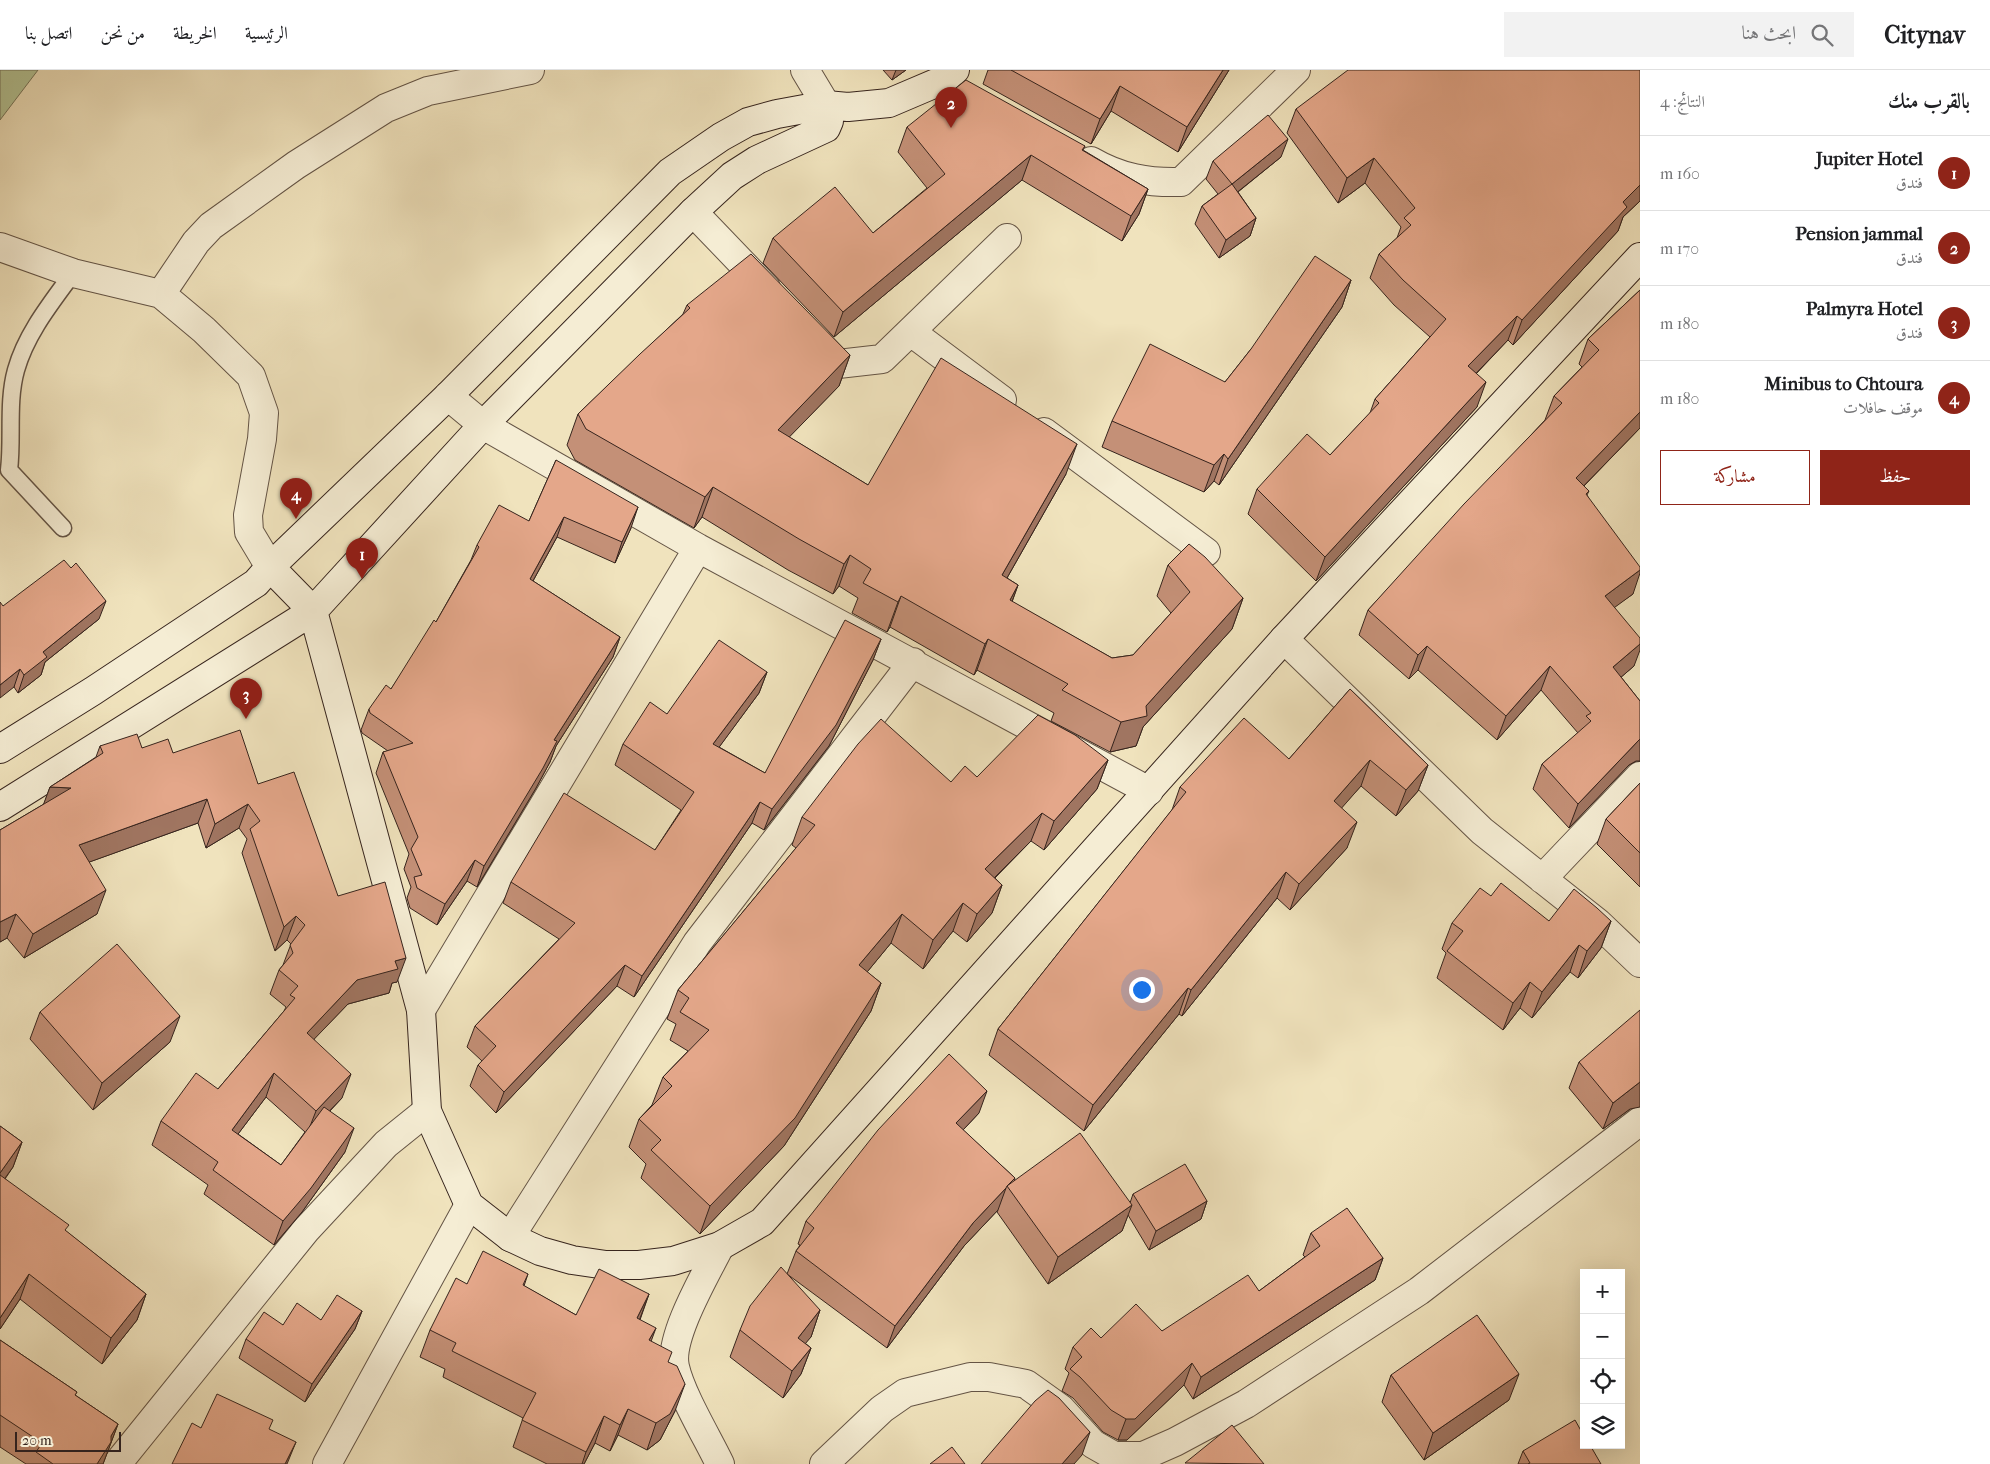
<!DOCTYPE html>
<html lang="ar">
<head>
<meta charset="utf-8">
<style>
	:root { --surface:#fff; --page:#f2f2f2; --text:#202124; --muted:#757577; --line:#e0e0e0; --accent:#8f2418 }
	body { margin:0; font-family:"IM FELL French Canon",Amiri,serif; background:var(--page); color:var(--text); direction:rtl }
	.controls { position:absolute; right:15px; bottom:15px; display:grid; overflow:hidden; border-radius:0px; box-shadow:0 5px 20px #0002 }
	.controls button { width:45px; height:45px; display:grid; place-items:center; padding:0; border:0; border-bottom:1px solid var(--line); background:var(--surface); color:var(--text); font:25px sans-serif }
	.scale { position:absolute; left:15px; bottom:12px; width:106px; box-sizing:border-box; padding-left:5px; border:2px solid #36241d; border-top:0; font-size:14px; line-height:18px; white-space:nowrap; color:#36241d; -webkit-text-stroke:4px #f5edd4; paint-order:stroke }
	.you { position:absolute; left:1141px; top:919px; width:18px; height:18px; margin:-12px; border:4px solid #fff; border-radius:50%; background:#1a73e8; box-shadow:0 0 0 8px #1a73e833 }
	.badge { display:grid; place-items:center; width:32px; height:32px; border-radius:50%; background:var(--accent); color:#fff; font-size:16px; font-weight:700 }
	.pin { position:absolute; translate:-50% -41px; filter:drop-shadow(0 1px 2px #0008) }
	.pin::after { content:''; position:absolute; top:26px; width:18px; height:15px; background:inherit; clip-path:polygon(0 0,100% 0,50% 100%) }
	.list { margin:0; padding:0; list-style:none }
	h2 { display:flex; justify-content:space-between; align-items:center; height:65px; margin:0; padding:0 20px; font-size:21px }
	h2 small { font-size:16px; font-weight:400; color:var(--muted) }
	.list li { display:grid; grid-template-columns:32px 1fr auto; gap:15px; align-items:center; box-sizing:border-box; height:75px; padding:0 20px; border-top:1px solid var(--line) }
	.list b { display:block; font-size:19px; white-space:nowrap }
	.list p { margin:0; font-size:16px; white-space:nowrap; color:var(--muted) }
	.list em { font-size:16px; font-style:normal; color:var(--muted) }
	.actions { display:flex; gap:10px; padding:15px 20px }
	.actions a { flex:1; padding:11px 0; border:1px solid var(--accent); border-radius:0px; text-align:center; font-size:18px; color:var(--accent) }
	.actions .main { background:var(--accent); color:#fff }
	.icon { flex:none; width:28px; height:28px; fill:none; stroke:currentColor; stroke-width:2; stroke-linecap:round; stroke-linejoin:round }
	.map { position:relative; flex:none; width:1640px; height:1394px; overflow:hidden; direction:ltr }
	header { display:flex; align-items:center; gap:30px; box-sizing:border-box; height:70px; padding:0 25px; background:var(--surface); border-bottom:1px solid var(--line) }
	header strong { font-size:24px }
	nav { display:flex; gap:28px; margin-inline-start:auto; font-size:18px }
	.search { width:350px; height:45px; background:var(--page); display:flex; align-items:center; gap:12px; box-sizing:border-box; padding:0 18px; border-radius:0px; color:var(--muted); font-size:19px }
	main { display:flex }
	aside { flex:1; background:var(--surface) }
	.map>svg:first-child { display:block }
	.green { fill:#b4c596; stroke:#75745a }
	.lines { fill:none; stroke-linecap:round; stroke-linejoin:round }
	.service-casing { stroke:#645445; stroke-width:19 }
	.minor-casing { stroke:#645445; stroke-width:30 }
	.secondary-casing { stroke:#36241d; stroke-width:30 }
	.service { stroke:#f5edd4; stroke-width:16 }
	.minor { stroke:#f5edd4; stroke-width:28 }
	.secondary { stroke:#f5edd4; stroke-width:28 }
	.wall { fill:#c49077; stroke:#36241d; fill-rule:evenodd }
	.shaded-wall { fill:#a07561; stroke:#36241d }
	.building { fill:#e4a78a; stroke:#36241d }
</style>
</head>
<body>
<header>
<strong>Citynav</strong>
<div class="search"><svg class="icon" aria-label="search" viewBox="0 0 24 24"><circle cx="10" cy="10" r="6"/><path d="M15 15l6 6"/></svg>ابحث هنا</div>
<nav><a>الرئيسية</a><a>الخريطة</a><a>من نحن</a><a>اتصل بنا</a></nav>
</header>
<main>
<aside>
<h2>بالقرب منك<small>النتائج: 4</small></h2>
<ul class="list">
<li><span class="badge">1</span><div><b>Jupiter Hotel</b><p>فندق</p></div><em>160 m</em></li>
<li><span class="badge">2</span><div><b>Pension jammal</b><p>فندق</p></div><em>170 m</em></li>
<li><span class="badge">3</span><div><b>Palmyra Hotel</b><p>فندق</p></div><em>180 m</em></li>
<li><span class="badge">4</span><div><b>Minibus to Chtoura</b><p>موقف حافلات</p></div><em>180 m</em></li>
</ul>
<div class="actions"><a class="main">حفظ</a><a>مشاركة</a></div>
</aside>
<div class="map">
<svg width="1640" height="1394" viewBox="0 0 1640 1394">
	<rect width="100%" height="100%" fill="#f0e3bd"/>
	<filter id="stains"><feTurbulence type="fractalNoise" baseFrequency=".004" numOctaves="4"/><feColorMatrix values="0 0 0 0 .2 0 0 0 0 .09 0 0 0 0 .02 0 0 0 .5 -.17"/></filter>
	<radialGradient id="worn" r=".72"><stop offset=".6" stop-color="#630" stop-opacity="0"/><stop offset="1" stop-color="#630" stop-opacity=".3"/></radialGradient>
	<path class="green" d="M0,0H38L0,50Z"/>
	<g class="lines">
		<g class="service-casing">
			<path id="service" d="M63,458L9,400C13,368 7,332 16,300C26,264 51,233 73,203"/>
		</g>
		<g class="minor-casing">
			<path id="minor" d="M805,0L826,35
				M1091,91C1120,108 1148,113 1181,112L1296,0
				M693,142L766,218
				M0,177L73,203L161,224L204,260L251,306L264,343L262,369L248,445L249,462L270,497
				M161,224L196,172L211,156L296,95L386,38L428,21L530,0
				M911,262L1002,330
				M820,275L838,294L882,289L1007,168
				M448,326L483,355L698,478L1149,721
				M1044,362L1206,482
				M1284,569L1482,761L1598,853L1640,893
				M1542,809L1640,706
				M421,940L698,478
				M510,1167L697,873L913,592
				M720,1176C706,1204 668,1268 675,1297C681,1324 707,1367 720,1394
				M117,1394L306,1160L386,1074L427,1041
				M327,1394L469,1135
				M824,1394L882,1339L905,1323L970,1307H989L1026,1314L1061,1339L1093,1374L1114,1386H1143L1175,1372L1246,1334L1419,1221L1640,1051"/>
		</g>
		<g class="secondary-casing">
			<path id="secondary" d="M270,497L313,541L421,940L427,1041L469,1135L510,1167L540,1181L572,1190L606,1195H639L673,1191L720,1176L762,1152L1284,569L1640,187
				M0,679L93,621L256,513L270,497L448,326L670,102L721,67L748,52L777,44L826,35L848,37L889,33L943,10L955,0
				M0,737L313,541L483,355L693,142L732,106L757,90L826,58L829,51L826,35"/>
		</g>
		<use href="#service" class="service"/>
		<use href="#minor" class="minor"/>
		<use href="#secondary" class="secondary"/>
	</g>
	<path class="wall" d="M883,0H906L892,10Z
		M988,0H1229L1178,82L1111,41L1091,74L983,14Z
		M1640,0V131L1623,147L1618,161L1513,275L1508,270L1476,304L1477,337L1316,511L1248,444L1257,419L1330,385L1370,343L1375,329L1430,267L1394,235L1370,208L1379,184L1397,168L1401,157L1365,113L1338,133L1287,63L1296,39Z
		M907,57L1085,76L1083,80L1148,119L1139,144L1122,171L1022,110L834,267L763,193L773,168L873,163L927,118L898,82Z
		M1281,87L1238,122L1256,148L1250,166L1219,188L1195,154L1202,136L1218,124L1206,109L1213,91Z
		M1351,210L1342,237L1219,415L1214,411L1204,422L1102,377L1112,351L1225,312L1251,279Z
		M1640,220V358L1584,416L1589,421L1587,425L1633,524L1614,537L1634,596L1621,607L1640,631V691H1636L1629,695L1569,758L1533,719L1542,694L1578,663L1541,620L1497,670L1418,600L1409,609L1359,565L1368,540L1545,350L1554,326L1582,297L1579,294L1588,269Z
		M687,235L850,285L839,316L789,367L868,415L1066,404L1007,508L1018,515L1012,532L1112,588L1133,585L1171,543L1157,526L1168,495L1243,528L1232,559L1143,657L1136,676L1110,682L1051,651L1054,643L977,600L974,605L890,557L887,562L852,543L858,528L839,516L833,524L788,500L702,447L694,458L575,390L567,375L578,344L683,244Z
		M556,390L631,458L615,493L557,467L533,511L620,567L613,587L556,676L550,692L536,718L477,817L467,811L437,855L410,838L407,828L411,817L404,799L409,784L376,703L383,682L388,681L362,663L361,660L369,639L391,619L436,552L471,490L477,475L529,451Z
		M3,536L99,549L45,592L41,605L18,623L14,617Z
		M881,569L873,590L829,676L764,760L752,753L634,927L617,916L496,1043L470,1016L478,995L482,991L467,977L475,956L559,869L503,833L511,812L655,780L681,740L615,695L623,674L667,644L767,602L759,623L719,677L765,703Z
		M1350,619L1428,695L1418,721L1396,746L1361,716L1341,738L1347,778L1290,840L1277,828L1182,946L1179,944L1084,1061L989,985L998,959L1172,740L1180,717L1289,689Z
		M100,676L142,678L173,683L258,714L338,826L397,912L392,913L389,923L348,934L314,969L342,1028L330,1041L345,1082L302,1142L274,1175L204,1124L208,1115L152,1075L161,1051L218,1019L284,941L286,937L270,924L279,900L283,895L291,874L287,870L275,881L242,783L247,769L239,758L206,778L198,753L89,792L97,844L24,888L7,868L0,872V760L44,734L50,717L96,687ZM266,1027L305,1062L281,1095L238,1064Z
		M1108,690L1097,719L1044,780L1031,771L995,808L1002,815L992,843L967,872L953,861L923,899L891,873L867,902L881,913L871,941L784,1076L700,1164L641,1108L646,1094L629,1077L639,1049L652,1035L663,1007L688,981L670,970L676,954L667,949L678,920L796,778L792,775L802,747L977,707Z
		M1640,713V817L1597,774L1606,749Z
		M1491,826L1549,851H1611L1601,878L1578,908L1570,902L1532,948L1520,938L1503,960L1437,908L1446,883L1442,879L1452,853Z
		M40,942L170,972L93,1040L30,969Z
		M1579,992L1630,1039L1603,1059L1569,1018Z
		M979,1043L963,1060L1015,1108L1014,1110L1130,1133L1133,1124L1207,1131L1201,1149L1149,1180L1128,1145L1122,1161L1048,1214L997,1142L998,1140L964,1176L887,1278L787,1204L796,1181L800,1175L798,1174L806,1151Z
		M0,1056L22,1072L13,1097L5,1109L67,1162L146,1224L137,1250L102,1294L20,1229L0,1259Z
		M1311,1163L1383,1188L1375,1210L1193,1329L1184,1315L1127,1370H1118L1103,1362L1073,1328L1062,1321L1069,1303L1065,1299L1073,1277L1101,1268L1162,1261L1259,1221L1305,1187L1303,1185Z
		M528,1204L524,1216L576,1245L649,1224L640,1250L651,1271L668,1292L675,1341L660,1370L647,1380L618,1365L610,1381L595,1373L584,1394H547L513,1377L523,1348L443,1307L445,1299L420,1287L430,1260L467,1214Z
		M820,1240L811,1267L805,1273L811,1278L801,1304L783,1328L730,1287L740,1260Z
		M362,1241L355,1259L305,1332L239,1288L246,1269L283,1255L321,1250Z
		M0,1270L77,1322L75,1325L118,1354L103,1394H26L0,1377Z
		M1391,1305L1509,1330L1424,1390L1382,1332Z
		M1523,1381L1601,1394H1518Z"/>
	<path class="shaded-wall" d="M896,0H906L892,10Z
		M1223,0H1229L1178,82L1187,57Z
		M1120,16L1111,41L1091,74L1100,49Z
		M1288,69L1281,87L1225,132L1232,114Z
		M1031,85L1022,110L834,267L843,242Z
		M1374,88L1365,113L1338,133L1347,108Z
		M1640,115V131L1623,147L1618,161L1513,275L1522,250L1623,132Z
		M1148,119L1139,144L1122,171L1131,146Z
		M1256,148L1250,166L1219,188L1226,170Z
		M1351,210L1342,237L1219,415L1228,389Z
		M1517,246L1508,270L1459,321L1468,296Z
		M850,285L839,316L767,390L778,360Z
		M1486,312L1477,337L1316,511L1325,487Z
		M1640,342V358L1567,433L1576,408Z
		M1077,374L1066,404L991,536L1002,505Z
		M1224,384L1214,411L1204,422L1214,395Z
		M713,417L702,447L694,458L705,427Z
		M638,437L631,458L615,493L622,472Z
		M564,447L557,467L523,529L530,509Z
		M850,485L839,516L833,524L844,494Z
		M1640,500V503L1633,524L1596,551L1605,526Z
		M1018,515L1007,545L1010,530Z
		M901,526L890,557L887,562L898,532Z
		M1243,528L1232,559L1143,657L1136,676L1110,682L1121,652L1146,636Z
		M106,531L99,549L45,592L41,605L18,623L24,605L43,582Z
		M620,567L613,587L556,676L550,692L536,718L477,817L484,796L554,670Z
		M881,569L873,590L829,676L764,760L772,739Z
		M988,569L977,600L974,605L985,574Z
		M1640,574V580L1634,596L1604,622L1613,597Z
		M1427,576L1418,600L1409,609L1418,585Z
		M1550,596L1541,620L1497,670L1506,646Z
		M20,599L14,617L0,628V615Z
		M767,602L759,623L706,695L713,674Z
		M1640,669V691H1636L1629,695L1569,758L1578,734L1638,671Z
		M1108,690L1097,719L1044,780L1054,751Z
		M1370,690L1361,716L1325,757L1334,731Z
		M1428,695L1418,721L1396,746L1406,720Z
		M50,717L71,718L41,741Z
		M207,729L198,753L70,799L79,775Z
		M760,732L752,753L634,927L642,906Z
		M248,734L239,758L206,778L215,754Z
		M1042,743L1031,771L975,827L985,799Z
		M1357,752L1347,778L1290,840L1299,814Z
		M475,790L467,811L437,855L445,834Z
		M1286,802L1277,828L1182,946L1191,920Z
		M1002,815L992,843L967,872L977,844Z
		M106,820L97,844L24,888L33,864Z
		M963,833L953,861L923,899L933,870Z
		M16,844L7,868L0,872V852Z
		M902,844L891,873L849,924L859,895Z
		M296,846L287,870L275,881L284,857Z
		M1611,851L1601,878L1578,908L1587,881Z
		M1579,875L1570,902L1532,948L1542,922Z
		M406,888L397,912L392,913L389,923L348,934L298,986L307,963L357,910L395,891Z
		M625,895L617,916L496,1043L504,1022Z
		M1530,912L1520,938L1503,960L1513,933Z
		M881,913L871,941L784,1076L700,1164L710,1136Z
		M1188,918L1179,944L1084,1061L1093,1035Z
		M180,946L170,972L93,1040L102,1013Z
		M274,1003L266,1027L223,1084L232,1060Z
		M351,1004L342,1028L307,1064L316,1041Z
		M1640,1012V1037L1630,1039L1603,1059L1613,1033Z
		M987,1021L979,1043L948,1076L956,1053Z
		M354,1058L345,1082L302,1142L274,1175L283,1151Z
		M22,1072L13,1097L0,1115V1103Z
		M1006,1118L998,1140L964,1176L887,1278L895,1256L973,1153Z
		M1207,1131L1201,1149L1149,1180L1156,1161Z
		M1132,1135L1122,1161L1048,1214L1058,1187Z
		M1383,1188L1375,1210L1193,1329L1201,1307Z
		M29,1204L20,1229L0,1259V1248Z
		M146,1224L137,1250L102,1294L111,1268Z
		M649,1224L639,1251L637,1248Z
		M820,1240L811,1267L788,1294L798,1268Z
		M362,1241L355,1259L305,1332L312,1314Z
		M656,1258L646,1285L649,1270Z
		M811,1278L801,1304L783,1328L792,1301Z
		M1192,1293L1184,1315L1127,1370H1118L1126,1349Z
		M1519,1304L1509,1330L1424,1390L1433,1363Z
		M685,1314L675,1341L660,1370L647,1380L656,1353Z
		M628,1339L618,1365L610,1381L620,1355Z
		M604,1346L595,1373L584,1394H582L586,1382Z
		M118,1354L103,1394H97L111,1366Z
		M1090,1362L1082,1385L1074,1394H1062Z
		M296,1372L287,1394H285Z"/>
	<path class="building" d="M1011,0H1223L1187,57L1120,16L1100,49Z
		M1348,0H1640V115L1623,132L1627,137L1522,250L1517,246L1468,296L1486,312L1325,487L1257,419L1307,364L1330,385L1379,333L1375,329L1446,249L1403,210L1379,184L1411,155L1404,148L1415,138L1374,88L1347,108L1296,39Z
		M966,10L1085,76L1082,80L1148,119L1131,146L1031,85L843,242L773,168L835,117L873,163L945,104L907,57Z
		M1268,45L1288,69L1232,114L1213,91Z
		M1232,114L1256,148L1226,170L1202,136Z
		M751,184L850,285L778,360L868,415L941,288L1077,374L1002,505L1018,515L1010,530L1112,588L1133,585L1190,522L1168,495L1189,474L1205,487L1243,528L1146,636L1147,646L1121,652L1062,620L1068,614L988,569L985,574L901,526L898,532L863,513L871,499L850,485L844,494L799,469L713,417L705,427L586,359L578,344L640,284L690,238L687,235Z
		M1315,186L1351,210L1228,389L1224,384L1214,395L1112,351L1150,274L1225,312L1251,279Z
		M1640,220V342L1576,408L1589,421L1586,424L1640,497V500L1605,526L1640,568V574L1613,597L1640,631V669L1638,671L1578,734L1542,694L1591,651L1586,646L1591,643L1550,596L1506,646L1427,576L1418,585L1368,540L1464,434L1562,333L1554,326L1599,280L1588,269Z
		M556,390L638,437L622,472L564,447L530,509L620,567L554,670L557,671L543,698L484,796L475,790L445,834L417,818L414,807L422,805L411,779L418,767L383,682L413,673L370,643L369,639L386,615L391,619L434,550L436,552L479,477L477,475L499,435L529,451Z
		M64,490L71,498L76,493L106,531L43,582L47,587L24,605L20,599L0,615V532L3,536Z
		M845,550L881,569L836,655L772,739L760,732L642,906L625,895L504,1022L478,995L496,976L475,956L575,853L511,812L564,723L655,780L694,722L623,674L650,632L667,644L719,570L767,602L713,674L765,703Z
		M1350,619L1428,695L1406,720L1370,690L1334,731L1357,752L1299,814L1286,802L1191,920L1188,918L1093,1035L998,959L1186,722L1180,717L1244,648L1289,689Z
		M1038,645L1075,665L1108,690L1054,751L1042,743L985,799L1002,815L977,844L963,833L933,870L902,844L859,895L881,913L795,1048L710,1136L651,1080L661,1070L639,1049L672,1016L663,1007L709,960L680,942L689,928L678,920L815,755L802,747L858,674L881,649L951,712L965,696L977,707Z
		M240,660L258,714L294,702L338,826L385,812L406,888L395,891L398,899L357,910L307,963L351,1004L316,1041L274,1003L232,1060L281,1095L324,1037L354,1058L311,1118L283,1151L213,1100L218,1092L161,1051L196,1003L218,1019L295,928L290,925L298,916L279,900L293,883L290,875L305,855L296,846L284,857L250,759L260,751L248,734L215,754L207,729L79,775L106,820L33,864L16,844L0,852V760L71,718L50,717L103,683L100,676L137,664L142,678L168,669L173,683Z
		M1640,713V783L1606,749Z
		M1501,813L1549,851L1574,819L1597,838L1611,851L1587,881L1579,875L1542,922L1530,912L1513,933L1447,881L1463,861L1452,853L1480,818L1491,826Z
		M117,874L180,946L102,1013L40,942Z
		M1640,940V1012L1613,1033L1579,992Z
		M949,984L987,1021L956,1053L1015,1108L1007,1116L1006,1118L973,1153L895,1256L796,1181L814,1158L806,1151L878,1060Z
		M0,1056L22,1072L0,1103Z
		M1080,1063L1132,1135L1058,1187L1007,1116Z
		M1185,1094L1207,1131L1156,1161L1133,1124Z
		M0,1105L69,1155L65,1160L146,1224L111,1268L29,1204L0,1248Z
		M1347,1138L1383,1188L1201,1307L1192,1293L1135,1349H1126L1111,1340L1080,1307L1070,1299L1082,1287L1073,1277L1091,1258L1101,1268L1136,1234L1162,1261L1248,1205L1259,1221L1320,1176L1311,1163Z
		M483,1181L528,1204L523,1215L576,1245L599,1199L649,1224L637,1248L656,1258L649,1270L672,1282L668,1292L677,1296L685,1314L670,1344L656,1353L628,1339L620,1355L604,1346L586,1382L522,1350L536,1323L452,1281L456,1273L430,1260L456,1208L467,1214Z
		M781,1197L820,1240L798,1268L811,1278L792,1301L740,1260L750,1236Z
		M337,1225L362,1241L312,1314L246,1269L264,1242L283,1255L297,1233L321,1250Z
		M1477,1245L1519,1304L1433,1363L1391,1305Z
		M0,1270L77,1322L75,1325L118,1354L111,1366V1372L97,1394H53L36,1382L42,1373L0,1345Z
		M1048,1320L1059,1328L1090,1362L1062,1394H981L1035,1331Z
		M217,1324L273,1350L269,1359L296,1372L285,1394H172L192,1353L201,1358Z
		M1575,1350L1584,1366V1375H1590L1601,1394H1528L1530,1393L1523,1381Z
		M1232,1355L1264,1394L1185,1393Z
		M952,1377L965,1394H930Z"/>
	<rect width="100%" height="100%" filter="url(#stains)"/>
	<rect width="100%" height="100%" fill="url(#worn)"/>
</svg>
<div class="controls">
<button>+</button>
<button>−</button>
<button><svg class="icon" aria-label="locate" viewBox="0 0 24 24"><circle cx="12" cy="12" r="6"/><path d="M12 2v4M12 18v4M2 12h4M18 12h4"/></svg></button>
<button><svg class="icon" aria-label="layers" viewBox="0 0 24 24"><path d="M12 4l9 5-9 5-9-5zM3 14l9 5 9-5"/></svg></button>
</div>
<div class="scale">20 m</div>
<div class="you"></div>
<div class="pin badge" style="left:362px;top:509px">1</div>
<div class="pin badge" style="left:951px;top:58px">2</div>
<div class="pin badge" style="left:246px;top:649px">3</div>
<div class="pin badge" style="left:296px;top:449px">4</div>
</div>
</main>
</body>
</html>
